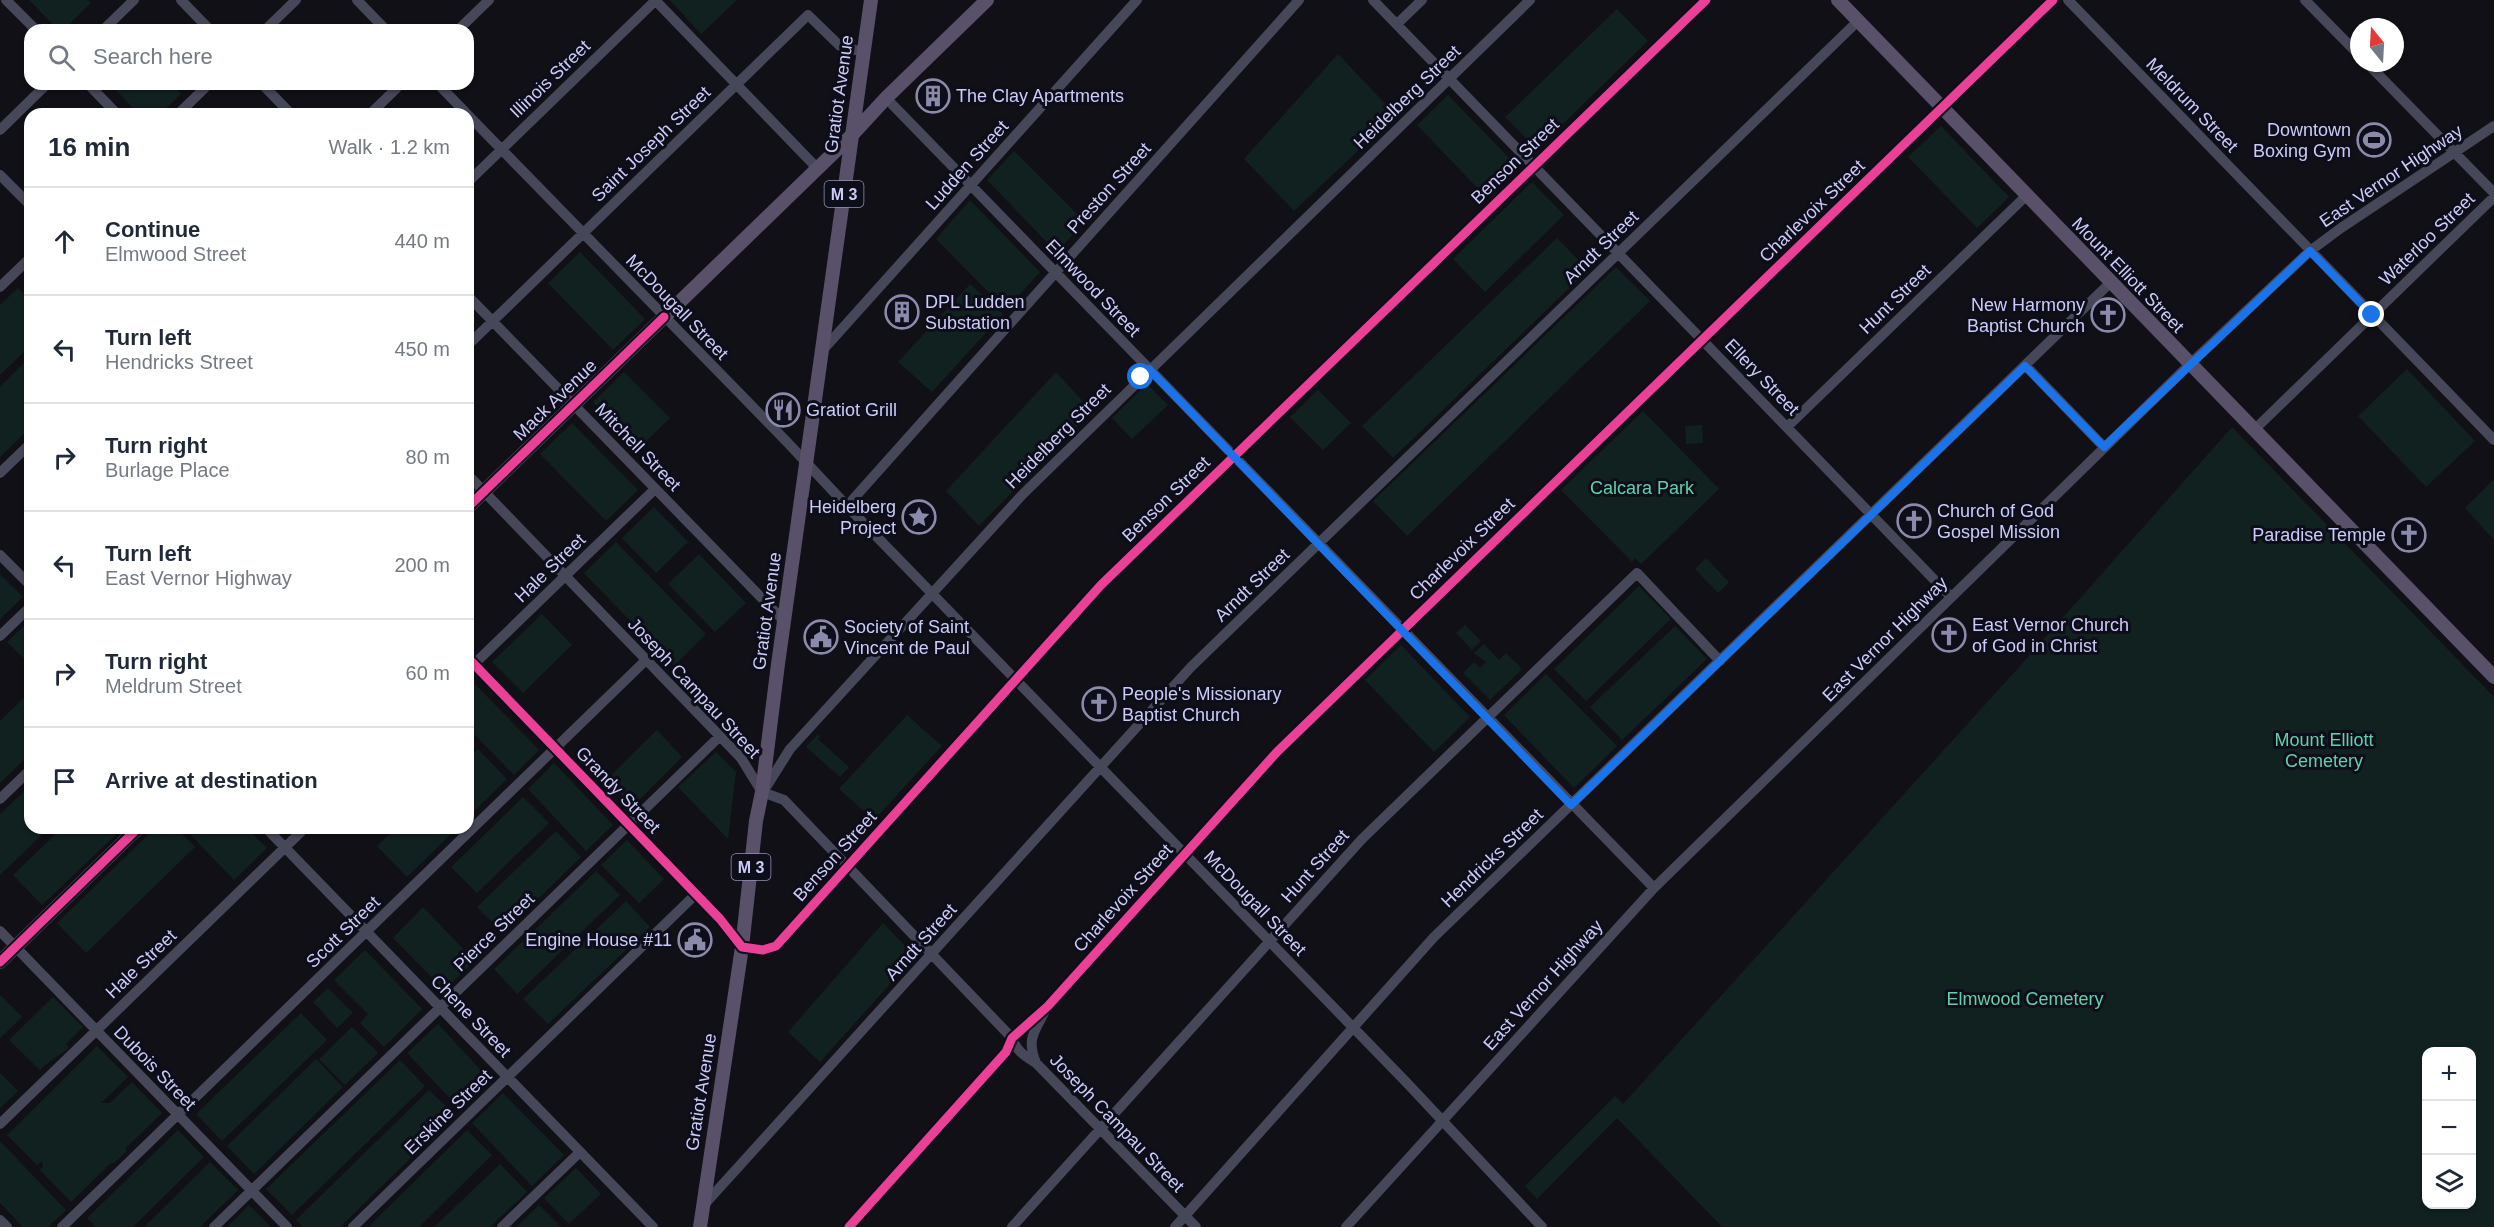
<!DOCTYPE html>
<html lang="en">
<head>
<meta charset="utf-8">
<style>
	:root { --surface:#fff; --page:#f2f2f3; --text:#1f2937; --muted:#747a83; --line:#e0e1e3 }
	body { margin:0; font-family:Arial,sans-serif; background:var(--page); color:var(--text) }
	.controls { position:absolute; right:18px; bottom:18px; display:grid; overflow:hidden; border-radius:12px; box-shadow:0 2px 4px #0004 }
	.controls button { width:54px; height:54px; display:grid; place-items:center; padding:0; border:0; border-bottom:2px solid var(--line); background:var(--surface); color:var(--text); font:30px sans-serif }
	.compass { position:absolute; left:2350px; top:18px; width:54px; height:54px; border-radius:50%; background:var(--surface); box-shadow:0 2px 4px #0004; rotate:342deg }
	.stop { position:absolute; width:18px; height:18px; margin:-14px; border:4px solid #1a73e8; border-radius:50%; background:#fff }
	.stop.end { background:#1a73e8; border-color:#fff; box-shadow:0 2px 6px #0008 }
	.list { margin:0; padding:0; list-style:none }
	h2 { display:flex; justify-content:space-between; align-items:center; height:78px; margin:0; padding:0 24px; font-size:26px }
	h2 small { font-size:20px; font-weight:400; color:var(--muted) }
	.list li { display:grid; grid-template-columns:39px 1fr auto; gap:18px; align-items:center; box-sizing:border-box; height:108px; padding:0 24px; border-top:2px solid var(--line) }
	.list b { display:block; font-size:22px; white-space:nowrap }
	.list p { margin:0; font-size:20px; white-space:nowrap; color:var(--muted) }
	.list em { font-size:20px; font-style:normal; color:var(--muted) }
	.icon { flex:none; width:33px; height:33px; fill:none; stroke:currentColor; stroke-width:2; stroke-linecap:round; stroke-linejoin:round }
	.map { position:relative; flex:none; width:2494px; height:1227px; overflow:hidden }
	.search { position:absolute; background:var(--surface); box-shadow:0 2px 4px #0004; left:24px; top:24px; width:450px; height:66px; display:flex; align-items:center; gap:15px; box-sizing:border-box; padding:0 21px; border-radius:18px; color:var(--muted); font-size:22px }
	.panel { position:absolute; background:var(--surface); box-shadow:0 2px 4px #0004; left:24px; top:108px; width:450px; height:726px; border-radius:18px }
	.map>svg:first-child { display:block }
	.green { fill:#112120; fill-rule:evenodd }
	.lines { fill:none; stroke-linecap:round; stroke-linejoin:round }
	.minor { stroke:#464758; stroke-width:10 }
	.major { stroke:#585169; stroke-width:14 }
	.cycleway-casing { stroke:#0e0d1a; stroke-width:13 }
	.cycleway { stroke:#ea4096; stroke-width:9 }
	.route { stroke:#1a73e8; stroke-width:8 }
	.labels { text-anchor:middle; stroke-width:6; stroke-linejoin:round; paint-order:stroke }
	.shield { fill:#0e0d1a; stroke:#9393b6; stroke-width:1.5 }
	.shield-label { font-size:16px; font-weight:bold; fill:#ccccf9 }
	.street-label { font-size:18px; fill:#ccccf9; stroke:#0e0d1a }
	.poi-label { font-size:18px; fill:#ccccf9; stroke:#0e0d1a; text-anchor:start }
	.park-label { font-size:18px; fill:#61d0a8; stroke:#0e0d1a }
</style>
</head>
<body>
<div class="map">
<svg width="2494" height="1227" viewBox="0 0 2494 1227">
	<rect width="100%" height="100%" fill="#111017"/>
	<path class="green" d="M29,0H88L91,3L63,30H58Z
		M670,0H737L701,34Z
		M1617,9L1648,41L1537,149L1505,117Z
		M1338,54L1396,115L1294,211L1244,159Z
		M110,84H171L181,94L160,114H139Z
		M1448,95L1518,167L1487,198L1417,125Z
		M1941,126L2009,197L1977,228L1908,157Z
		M1014,151L1084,221L1057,253L987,180Z
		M1532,182L1564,215L1485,292L1453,259Z
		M970,200L1040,272L1006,310L936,239Z
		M1557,238L1588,270L1393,458L1362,426Z
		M580,252L645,319L613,350L548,283Z
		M1616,267L1650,301L1407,536L1373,501Z
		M970,284L1003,314L932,392L898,362Z
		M18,288L30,300V346L0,375V305Z
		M30,357V428L0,457V387Z
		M2407,369L2475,441L2426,487L2358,416Z
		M624,372L670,418L638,449L593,402Z
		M1056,372L1092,411L979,526L946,491Z
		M1147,384L1168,405L1132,439L1112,418Z
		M1318,390L1351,423L1323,450L1290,417Z
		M1643,411L1719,489L1641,564L1635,558L1632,562L1561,490Z
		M572,423L638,490L606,521L540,454Z
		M1702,425L1703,443L1686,444L1685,426Z
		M2232,427L2494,697V1227H1722L1617,1118L1537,1199L1525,1186L1615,1096L1623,1104L2019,667ZM2426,1052H2472V1204H2426Z
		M2494,479V540L2465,508Z
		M654,507L688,542L656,573L622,538Z
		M616,542L706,634L674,666L584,573Z
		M699,554L746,603L715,632L668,584Z
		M1706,558L1729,582L1718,593L1695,569Z
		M0,574L23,597L0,619Z
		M1639,586L1671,619L1586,701L1554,669Z
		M542,614L572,645L523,693L492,662Z
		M30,620V665L7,642Z
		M1465,625L1481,641L1472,650L1456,633Z
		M1675,626L1707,659L1622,740L1590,707Z
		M1484,644L1499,660L1506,653L1522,669L1490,700L1463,673L1474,662L1480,668L1486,662L1474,653Z
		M1401,645L1470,717L1434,752L1365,680Z
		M1546,674L1617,746L1574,788L1504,715Z
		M473,682L539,750L514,775L468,728V687Z
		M30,692V754L0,783V721Z
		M907,715L942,746L874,820L839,789Z
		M657,730L682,757L632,807L606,780Z
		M818,734L820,736L818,739L849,767L840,777L806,747Z
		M478,749L507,779L468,817V758Z
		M716,752L736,772L728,839L678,787Z
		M554,763L613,825L586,851L528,789Z
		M30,786V828H49L0,875V814Z
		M523,797L549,823L477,893L451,867Z
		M62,828H123L42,905L13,875Z
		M155,828H176L195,847L86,953L57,923Z
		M184,828H247L267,848L234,880Z
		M396,828H457L407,877L377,846Z
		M556,831L581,857L503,933L477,907Z
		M627,840L664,879L639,903L601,865Z
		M596,871L620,895L517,994L494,969Z
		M626,901L650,927L548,1024L523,999Z
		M423,907L475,961L444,990L393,938Z
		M883,923L915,956L820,1062L788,1032Z
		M365,950L422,1009L384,1047L360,1023L368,1014L334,980Z
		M328,988L353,1013L337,1028L313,1002Z
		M0,995L22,1017L0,1038Z
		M53,997L83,1027L66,1044L69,1048C59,1056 49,1061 40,1070L9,1040Z
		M301,1013L327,1040L222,1141L196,1114Z
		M438,1024L491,1081L460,1109L407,1053Z
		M352,1027L378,1053L345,1085L319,1059Z
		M97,1046L128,1077L101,1103H110L132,1082L162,1113L126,1148V1152L114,1163H111L71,1202L40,1170L43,1167L42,1161L37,1165L7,1135Z
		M316,1059L343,1087L254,1174L227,1146Z
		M400,1060L425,1086L292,1215L266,1189Z
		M0,1073L18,1091L0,1108Z
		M429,1090L455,1115L340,1227H303L296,1220Z
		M503,1093L564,1155L532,1186L472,1123Z
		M178,1130L204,1157L133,1227H96L87,1218Z
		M467,1130L492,1155L419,1227H368Z
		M0,1141L66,1210L48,1227H23L0,1203Z
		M210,1162L238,1190L200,1227H144Z
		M500,1164L527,1192L490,1227H434Z
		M576,1168L601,1194L569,1224L544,1198Z
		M249,1205L271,1227H227Z
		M539,1205L561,1227H516Z"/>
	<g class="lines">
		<path class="minor" d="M6,0L36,30
			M181,0L210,30
			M357,0L386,30
			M655,0L817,168
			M1373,0L1951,597
			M2068,0L2494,440
			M2305,0L2359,55
			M1397,24L1422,0
			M103,30L134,0
			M265,30L296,0
			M458,30L489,0
			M2367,63L2494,193
			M88,84L117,114
			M262,84L291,114
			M438,84L467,114
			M886,98L1654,888
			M178,114L209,84
			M370,114L401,84
			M468,115L787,442L847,506L1407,1083L1542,1227
			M0,130L47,84
			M0,175L30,205
			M468,182L656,0
			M0,287L30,258
			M468,296L784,621
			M468,345L808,15L840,46L863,52
			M822,351L1137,0
			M2025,365L2104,447
			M1787,427L2027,195
			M2254,430L2494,197
			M0,473L30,444
			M468,475L741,758L762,792L784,800L1012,1038C1017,1052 1025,1056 1036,1063L1196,1227
			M847,506L1299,0
			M0,555L30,585
			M0,636L30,607
			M468,658L720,919L742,947L763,950L776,946L1101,585L1706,0
			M468,670L655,489
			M763,792L790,749L1023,494L1530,0
			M0,799L30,770
			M266,828L653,1227
			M0,931L287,1227
			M1036,1063C1027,1040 1033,1034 1044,1013
			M0,1124L305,828
			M703,1206L1191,667L1858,21
			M0,1220L7,1227
			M62,1227L646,660
			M214,1227L720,736
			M353,1227L695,895
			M502,1227L580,1152
			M849,1227L1006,1052L1012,1038L1048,1006L1277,752L2053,0
			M1012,1227L1362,839L1637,573L1720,661
			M1175,1227L1434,937L2111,282
			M1346,1227L1654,888L2190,364L2310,251L2341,228L2494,126"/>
		<path class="major" d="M1838,0L2494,677
			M468,507L852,135L886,98L987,0
			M0,962L138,828
			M700,1227L742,947L756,821L762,792L778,664L871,0"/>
		<g class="cycleway-casing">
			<path id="cycleway" d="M468,507L664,317
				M468,658L720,919L742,947L763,950L776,946L1101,585L1706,0
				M0,962L138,828
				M849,1227L1006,1052L1012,1038L1048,1006L1277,752L2053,0"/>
		</g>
		<use href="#cycleway" class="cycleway"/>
	</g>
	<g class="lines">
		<path class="route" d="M1141,377L1149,369L1571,805L2025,366L2104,447L2310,251L2372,315"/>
	</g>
	<defs>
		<g id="building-ring" transform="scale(1.725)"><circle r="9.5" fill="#0e0d1a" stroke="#8b8aaa" stroke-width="1.5"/><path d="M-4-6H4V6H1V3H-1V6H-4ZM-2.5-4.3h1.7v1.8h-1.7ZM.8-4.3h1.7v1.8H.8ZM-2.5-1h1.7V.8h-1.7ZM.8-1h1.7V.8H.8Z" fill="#8b8aaa"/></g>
		<g id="stadium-ring" transform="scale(1.725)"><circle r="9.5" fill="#0e0d1a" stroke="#8b8aaa" stroke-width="1.5"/><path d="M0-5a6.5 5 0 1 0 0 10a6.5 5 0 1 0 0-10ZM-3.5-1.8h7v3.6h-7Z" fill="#8b8aaa"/></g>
		<g id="church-ring" transform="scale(1.725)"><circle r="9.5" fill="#0e0d1a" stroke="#8b8aaa" stroke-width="1.5"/><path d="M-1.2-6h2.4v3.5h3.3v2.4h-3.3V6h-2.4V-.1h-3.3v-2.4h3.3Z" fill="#8b8aaa"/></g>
		<g id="restaurant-ring" transform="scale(1.725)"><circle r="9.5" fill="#0e0d1a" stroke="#8b8aaa" stroke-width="1.5"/><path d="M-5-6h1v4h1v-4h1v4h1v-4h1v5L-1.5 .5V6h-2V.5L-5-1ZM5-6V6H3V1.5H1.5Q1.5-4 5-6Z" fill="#8b8aaa"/></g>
		<g id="sight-ring" transform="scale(1.725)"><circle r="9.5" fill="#0e0d1a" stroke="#8b8aaa" stroke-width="1.5"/><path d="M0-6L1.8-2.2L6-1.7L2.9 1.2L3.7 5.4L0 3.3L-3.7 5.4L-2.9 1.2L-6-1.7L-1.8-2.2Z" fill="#8b8aaa"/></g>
		<g id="civic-ring" transform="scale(1.725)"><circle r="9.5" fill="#0e0d1a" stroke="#8b8aaa" stroke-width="1.5"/><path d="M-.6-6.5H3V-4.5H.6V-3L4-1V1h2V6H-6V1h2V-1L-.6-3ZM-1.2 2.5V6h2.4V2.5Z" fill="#8b8aaa"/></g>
	</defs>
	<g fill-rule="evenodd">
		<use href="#building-ring" x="933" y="96"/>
		<use href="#stadium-ring" x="2374" y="140"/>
		<use href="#building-ring" x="902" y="312"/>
		<use href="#church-ring" x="2108" y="315"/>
		<use href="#restaurant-ring" x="783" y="410"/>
		<use href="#sight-ring" x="919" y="517"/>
		<use href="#church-ring" x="1914" y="521"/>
		<use href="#church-ring" x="2409" y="535"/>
		<use href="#church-ring" x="1949" y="635"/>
		<use href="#civic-ring" x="821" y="637"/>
		<use href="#church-ring" x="1099" y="704"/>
		<use href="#civic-ring" x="695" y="940"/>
	</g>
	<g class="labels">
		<g class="shield">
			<rect x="824.5" y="181" width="39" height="26" rx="4.5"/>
			<rect x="731.5" y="854" width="39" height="26" rx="4.5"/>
		</g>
		<g class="shield-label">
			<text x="844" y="200">M 3</text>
			<text x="751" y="873">M 3</text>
		</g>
		<g class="street-label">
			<text transform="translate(550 79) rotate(-44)" y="6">Illinois Street</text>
			<text transform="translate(839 94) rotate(-82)" y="6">Gratiot Avenue</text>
			<text transform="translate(1407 97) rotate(-44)" y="6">Heidelberg Street</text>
			<text transform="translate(2192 105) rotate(46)" y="6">Meldrum Street</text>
			<text transform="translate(651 144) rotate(-44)" y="6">Saint Joseph Street</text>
			<text transform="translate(1515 161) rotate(-44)" y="6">Benson Street</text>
			<text transform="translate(967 165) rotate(-48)" y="6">Ludden Street</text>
			<text transform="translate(2391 176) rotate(-34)" y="6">East Vernor Highway</text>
			<text transform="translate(1109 188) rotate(-48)" y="6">Preston Street</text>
			<text transform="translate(1812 211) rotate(-44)" y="6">Charlevoix Street</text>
			<text transform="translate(2427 239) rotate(-44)" y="6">Waterloo Street</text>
			<text transform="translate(1601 247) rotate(-44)" y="6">Arndt Street</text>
			<text transform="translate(2128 275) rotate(46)" y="6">Mount Elliott Street</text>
			<text transform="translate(1093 288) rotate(46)" y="6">Elmwood Street</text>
			<text transform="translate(1895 299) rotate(-44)" y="6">Hunt Street</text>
			<text transform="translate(677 307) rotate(46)" y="6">McDougall Street</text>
			<text transform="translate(1762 377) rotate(46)" y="6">Ellery Street</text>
			<text transform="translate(555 400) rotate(-44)" y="6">Mack Avenue</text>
			<text transform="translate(1058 436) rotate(-45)" y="6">Heidelberg Street</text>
			<text transform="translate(638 447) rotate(46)" y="6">Mitchell Street</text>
			<text transform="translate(1166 499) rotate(-44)" y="6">Benson Street</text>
			<text transform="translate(1462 549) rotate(-44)" y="6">Charlevoix Street</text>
			<text transform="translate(550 568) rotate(-44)" y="6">Hale Street</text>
			<text transform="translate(1252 585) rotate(-44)" y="6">Arndt Street</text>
			<text transform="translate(767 611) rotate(-82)" y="6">Gratiot Avenue</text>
			<text transform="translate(1885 639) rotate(-45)" y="6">East Vernor Highway</text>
			<text transform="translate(694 688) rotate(47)" y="6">Joseph Campau Street</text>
			<text transform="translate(618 790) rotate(46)" y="6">Grandy Street</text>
			<text transform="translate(835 856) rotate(-48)" y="6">Benson Street</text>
			<text transform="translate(1492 858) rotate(-44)" y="6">Hendricks Street</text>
			<text transform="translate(1315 866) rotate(-48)" y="6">Hunt Street</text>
			<text transform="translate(1123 898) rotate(-48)" y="6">Charlevoix Street</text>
			<text transform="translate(1255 903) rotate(46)" y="6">McDougall Street</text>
			<text transform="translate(343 932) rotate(-44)" y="6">Scott Street</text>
			<text transform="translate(494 932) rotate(-44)" y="6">Pierce Street</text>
			<text transform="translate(921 942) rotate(-48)" y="6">Arndt Street</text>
			<text transform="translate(141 964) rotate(-44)" y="6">Hale Street</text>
			<text transform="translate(1543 985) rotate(-48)" y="6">East Vernor Highway</text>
			<text transform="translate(471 1016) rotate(46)" y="6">Chene Street</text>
			<text transform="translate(155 1068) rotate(46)" y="6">Dubois Street</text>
			<text transform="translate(701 1092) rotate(-81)" y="6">Gratiot Avenue</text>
			<text transform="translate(448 1112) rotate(-44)" y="6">Erskine Street</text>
			<text transform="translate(1117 1123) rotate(46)" y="6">Joseph Campau Street</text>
		</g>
		<g class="poi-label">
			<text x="956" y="102">The Clay Apartments</text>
			<text x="2351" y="136" text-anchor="end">Downtown<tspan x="2351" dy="21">Boxing Gym</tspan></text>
			<text x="925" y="308">DPL Ludden<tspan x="925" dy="21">Substation</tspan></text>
			<text x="2085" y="311" text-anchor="end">New Harmony<tspan x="2085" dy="21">Baptist Church</tspan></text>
			<text x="806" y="416">Gratiot Grill</text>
			<text x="896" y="513" text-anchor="end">Heidelberg<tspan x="896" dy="21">Project</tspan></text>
			<text x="1937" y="517">Church of God<tspan x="1937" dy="21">Gospel Mission</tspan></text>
			<text x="2386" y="541" text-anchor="end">Paradise Temple</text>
			<text x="1972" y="631">East Vernor Church<tspan x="1972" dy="21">of God in Christ</tspan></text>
			<text x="844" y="633">Society of Saint<tspan x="844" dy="21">Vincent de Paul</tspan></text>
			<text x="1122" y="700">People's Missionary<tspan x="1122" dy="21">Baptist Church</tspan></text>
			<text x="672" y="946" text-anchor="end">Engine House #11</text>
		</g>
		<g class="park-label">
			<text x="1642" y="494">Calcara Park</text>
			<text x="2324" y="746">Mount Elliott<tspan x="2324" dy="21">Cemetery</tspan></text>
			<text x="2025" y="1005">Elmwood Cemetery</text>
		</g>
	</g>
</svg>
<div class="controls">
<button>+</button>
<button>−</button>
<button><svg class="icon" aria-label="layers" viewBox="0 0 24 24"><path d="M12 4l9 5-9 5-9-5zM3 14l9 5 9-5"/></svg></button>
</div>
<svg class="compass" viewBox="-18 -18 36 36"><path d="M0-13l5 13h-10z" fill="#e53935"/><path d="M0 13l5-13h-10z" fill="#747a83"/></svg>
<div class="stop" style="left:1141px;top:377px"></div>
<div class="stop end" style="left:2372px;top:315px"></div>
<div class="search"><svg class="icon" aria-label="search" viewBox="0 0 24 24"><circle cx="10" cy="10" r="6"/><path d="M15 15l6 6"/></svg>Search here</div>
<section class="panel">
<h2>16 min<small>Walk · 1.2 km</small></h2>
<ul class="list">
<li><svg class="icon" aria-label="ahead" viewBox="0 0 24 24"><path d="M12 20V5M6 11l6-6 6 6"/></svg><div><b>Continue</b><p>Elmwood Street</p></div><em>440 m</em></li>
<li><svg class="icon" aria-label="left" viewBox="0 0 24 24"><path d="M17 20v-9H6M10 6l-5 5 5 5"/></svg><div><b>Turn left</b><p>Hendricks Street</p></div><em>450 m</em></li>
<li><svg class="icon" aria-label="right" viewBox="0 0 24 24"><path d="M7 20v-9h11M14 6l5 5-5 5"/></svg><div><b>Turn right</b><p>Burlage Place</p></div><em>80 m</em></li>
<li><svg class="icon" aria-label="left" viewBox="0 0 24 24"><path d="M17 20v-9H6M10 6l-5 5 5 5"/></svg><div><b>Turn left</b><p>East Vernor Highway</p></div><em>200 m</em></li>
<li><svg class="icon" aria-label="right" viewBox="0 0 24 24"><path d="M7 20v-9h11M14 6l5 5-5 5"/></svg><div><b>Turn right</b><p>Meldrum Street</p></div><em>60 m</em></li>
<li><svg class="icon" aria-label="arrive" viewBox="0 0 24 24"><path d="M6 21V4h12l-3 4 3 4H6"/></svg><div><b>Arrive at destination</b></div></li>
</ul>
</section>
</div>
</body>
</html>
